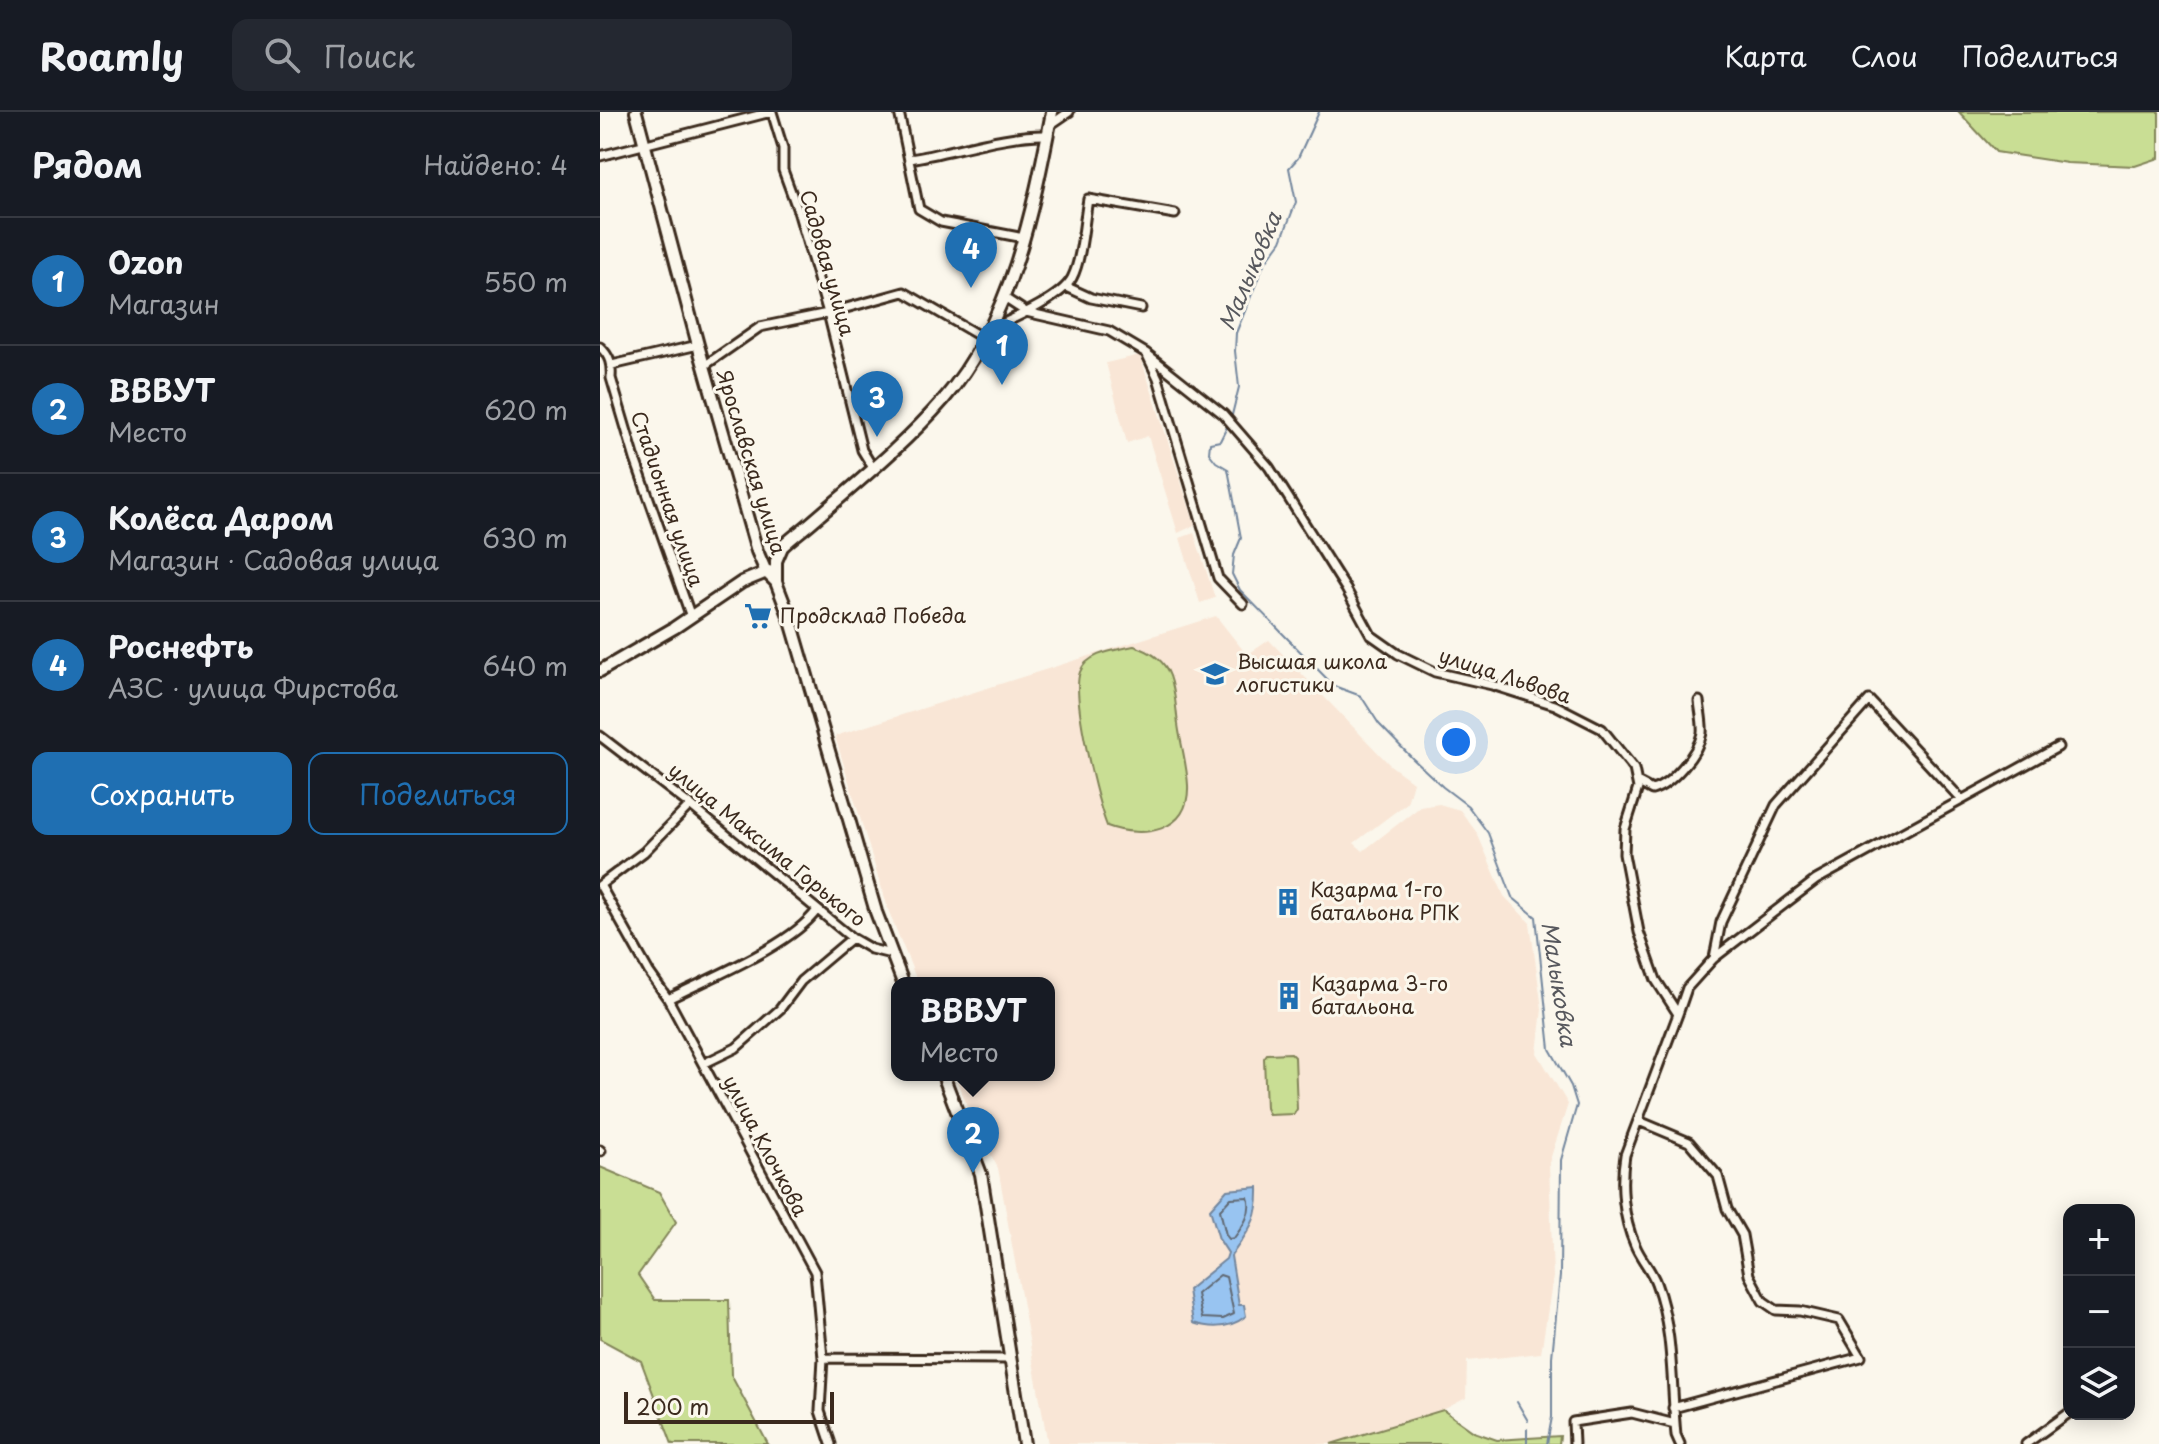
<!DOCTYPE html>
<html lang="ru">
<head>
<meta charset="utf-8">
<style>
	:root { --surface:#171b24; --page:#242831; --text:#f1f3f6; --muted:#9ea1a6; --line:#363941; --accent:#1f6fb2 }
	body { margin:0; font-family:"Playpen Sans",sans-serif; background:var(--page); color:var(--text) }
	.controls { position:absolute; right:24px; bottom:24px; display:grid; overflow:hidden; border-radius:16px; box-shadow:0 4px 20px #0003 }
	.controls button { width:72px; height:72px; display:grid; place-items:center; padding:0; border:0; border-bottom:2px solid var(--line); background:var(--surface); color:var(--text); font:40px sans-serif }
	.scale { position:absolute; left:24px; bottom:20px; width:210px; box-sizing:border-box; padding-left:8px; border:4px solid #3b2a1e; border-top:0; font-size:22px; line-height:28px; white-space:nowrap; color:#3b2a1e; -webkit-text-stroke:6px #fbf7ec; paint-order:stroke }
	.you { position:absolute; left:856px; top:630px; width:28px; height:28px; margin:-20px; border:6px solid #fff; border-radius:50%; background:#1a73e8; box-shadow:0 0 0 12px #1a73e833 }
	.badge { display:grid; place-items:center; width:52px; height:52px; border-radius:50%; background:var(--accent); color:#fff; font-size:26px; font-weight:700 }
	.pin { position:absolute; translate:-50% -66px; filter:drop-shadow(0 2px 4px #0008) }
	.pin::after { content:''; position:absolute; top:42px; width:28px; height:24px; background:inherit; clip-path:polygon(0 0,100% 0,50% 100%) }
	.popup { position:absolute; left:291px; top:865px; width:164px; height:104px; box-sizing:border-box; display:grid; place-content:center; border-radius:16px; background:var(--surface); filter:drop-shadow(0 2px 6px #0005); font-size:26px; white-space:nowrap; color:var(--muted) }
	.popup b { font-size:30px; color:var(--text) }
	.popup::after { content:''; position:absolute; left:50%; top:100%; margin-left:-16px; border:16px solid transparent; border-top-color:var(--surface) }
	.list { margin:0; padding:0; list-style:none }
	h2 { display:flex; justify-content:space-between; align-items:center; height:104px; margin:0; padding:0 32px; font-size:34px }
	h2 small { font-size:26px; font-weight:400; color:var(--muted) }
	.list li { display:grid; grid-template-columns:52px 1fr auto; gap:24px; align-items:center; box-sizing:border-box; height:128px; padding:0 32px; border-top:2px solid var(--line) }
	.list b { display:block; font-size:30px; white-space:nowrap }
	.list p { margin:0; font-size:26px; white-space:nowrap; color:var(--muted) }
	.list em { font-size:26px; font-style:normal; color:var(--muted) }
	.actions { display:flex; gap:16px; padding:24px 32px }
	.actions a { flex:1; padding:18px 0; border:2px solid var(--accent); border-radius:16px; text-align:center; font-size:28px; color:var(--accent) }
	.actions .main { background:var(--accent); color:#fff }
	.icon { flex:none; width:44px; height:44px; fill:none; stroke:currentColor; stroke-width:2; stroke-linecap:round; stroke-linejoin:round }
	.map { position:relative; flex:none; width:1559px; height:1332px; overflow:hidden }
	header { display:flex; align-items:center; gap:48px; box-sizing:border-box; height:112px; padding:0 40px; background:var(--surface); border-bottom:2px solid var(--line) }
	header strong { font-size:38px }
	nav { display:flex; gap:44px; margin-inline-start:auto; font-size:28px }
	.search { width:560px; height:72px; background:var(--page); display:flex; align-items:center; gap:20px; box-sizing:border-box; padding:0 28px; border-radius:16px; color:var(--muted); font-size:30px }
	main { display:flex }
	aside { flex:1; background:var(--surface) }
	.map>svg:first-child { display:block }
	.built { fill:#f9e6d6 }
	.green { fill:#c9de94; stroke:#828459; stroke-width:2 }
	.water { fill:#98c4f1; stroke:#73869d; stroke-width:2 }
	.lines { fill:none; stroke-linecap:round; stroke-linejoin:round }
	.shore { stroke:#606872; stroke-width:2 }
	.stream { stroke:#73869d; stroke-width:2 }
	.street-casing { stroke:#3b2a1e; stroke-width:13 }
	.secondary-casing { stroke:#3b2a1e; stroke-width:16 }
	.street { stroke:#fbf7ec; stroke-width:7 }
	.secondary { stroke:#fbf7ec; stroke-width:10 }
	.labels { text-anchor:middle; stroke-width:6; stroke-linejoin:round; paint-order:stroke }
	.street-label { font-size:20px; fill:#3b2a1e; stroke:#fbf7ec }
	.poi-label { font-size:20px; fill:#3b2a1e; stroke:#fbf7ec; text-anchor:start }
	.water-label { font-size:22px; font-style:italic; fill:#57585d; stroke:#fbf7ec }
</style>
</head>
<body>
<header>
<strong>Roamly</strong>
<div class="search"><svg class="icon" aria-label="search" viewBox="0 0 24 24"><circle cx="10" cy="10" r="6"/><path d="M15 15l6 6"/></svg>Поиск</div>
<nav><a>Карта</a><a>Слои</a><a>Поделиться</a></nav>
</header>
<main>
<aside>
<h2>Рядом<small>Найдено: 4</small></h2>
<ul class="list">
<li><span class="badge">1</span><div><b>Ozon</b><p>Магазин</p></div><em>550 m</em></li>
<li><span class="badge">2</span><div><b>ВВВУТ</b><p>Место</p></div><em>620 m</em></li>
<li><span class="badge">3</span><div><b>Колёса Даром</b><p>Магазин · Садовая улица</p></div><em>630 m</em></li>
<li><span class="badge">4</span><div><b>Роснефть</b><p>АЗС · улица Фирстова</p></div><em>640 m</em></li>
</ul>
<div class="actions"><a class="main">Сохранить</a><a>Поделиться</a></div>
</aside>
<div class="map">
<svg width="1559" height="1332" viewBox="0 0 1559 1332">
	<rect width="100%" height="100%" fill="#fbf7ec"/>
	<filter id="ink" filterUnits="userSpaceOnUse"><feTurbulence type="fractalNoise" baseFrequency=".0125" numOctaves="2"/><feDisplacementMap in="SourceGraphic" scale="16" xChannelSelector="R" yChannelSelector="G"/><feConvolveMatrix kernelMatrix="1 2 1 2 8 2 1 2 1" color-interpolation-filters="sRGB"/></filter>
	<g filter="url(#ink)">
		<path class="built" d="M540,243L595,413L578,421L548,324L527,331L506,251Z
			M594,421L615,486L600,491L580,426Z
			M616,504L647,543L669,528L790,653L813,670L807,691L754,731L763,739L820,695L839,692L860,698L877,721L904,784L930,811L942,897L937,941L968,992L949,1051L953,1165L941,1241L867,1249L866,1286L843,1298L731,1332H448L398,1056L375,1013L355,963H449V871H318L289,800L235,624Z"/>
		<path class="green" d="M1359,0H1559V46L1535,54L1467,51L1396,40Z
			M534,534C550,539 564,547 570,564C576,580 576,602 579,619C582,636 587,655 588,673C590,721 542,727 507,714C497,688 471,584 480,560C487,540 517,538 534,534Z
			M691,941L695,945L697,997L694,1002L669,1003L666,996L664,946L667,942Z
			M0,1055L59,1080L76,1110L38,1163L55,1188H129L131,1263L168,1332H72L41,1249L0,1227Z
			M843,1298L874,1320L897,1328L960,1324L959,1332H731Z"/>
		<path class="water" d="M658,1075C659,1108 649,1118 631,1144L639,1193H644L646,1204C630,1217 612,1217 593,1211L588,1178L626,1147L628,1141L619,1127L610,1097L627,1078Z"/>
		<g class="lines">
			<path class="shore" d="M648,1085C653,1100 643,1114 634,1126L629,1127L626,1123L620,1098L631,1086Z
				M620,1163L626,1165L634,1202L623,1207L602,1206L597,1182Z"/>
			<path class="stream" d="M631,307L639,275L635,239L636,221L664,152L681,129L696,90L689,56L698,46L719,0
				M628,313L620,329L610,331L609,341L616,350L628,357L641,426L634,443L632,462L640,478L734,574L761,584L779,612L813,647L843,675L868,694L888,721L912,785L936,805L950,937L971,974L977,993L961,1048L960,1164L952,1245V1305L947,1332
				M917,1290L928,1309
				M927,1332V1317"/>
			<g class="street-casing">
				<path id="street" d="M172,0L183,36V58L198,99L228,201L262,338L273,356
					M299,0L319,97L341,110L424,126
					M450,13L469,0
					M0,44L171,0
					M310,47C354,40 404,22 447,23
					M467,175L491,186L541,196
					M403,185L426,200L509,219L546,241L623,302L669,355L746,477L771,523L798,542L835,560L892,573L955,593L1002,617L1034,657L1038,676L1025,717L1024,742L1039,820L1056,868L1078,902L1025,1043C1020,1072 1023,1106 1035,1133C1040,1146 1051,1157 1056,1171C1074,1219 1071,1272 1076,1323L1080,1332
					M388,218C410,208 461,187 472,166C482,147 484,109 488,87L575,102
					M0,235C10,244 12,253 11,266L35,347L91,505
					M547,243L558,266L618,466L643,492
					M12,253L98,233
					M104,254L160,215L228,201L304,180L383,226
					M0,624L90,693L252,826L271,837L291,842
					M1037,670L1052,678C1071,673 1098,642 1102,621C1103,612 1100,599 1099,589
					M90,693L44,740L0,773L49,860L68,887L215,1160L223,1246L220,1299L231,1332
					M1114,846L1121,810L1176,693L1269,588L1361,687
					M68,887C109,866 191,834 217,798
					M1078,902L1087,876L1114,846L1216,768L1458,635
					M103,952L136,936L180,897L201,869L252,826
					M1039,1009L1089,1030L1118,1064L1127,1097L1142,1123L1149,1163L1163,1189L1176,1198L1200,1199L1239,1208L1261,1245L1073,1296
					M0,1038L1,1039
					M223,1246L411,1247
					M974,1332L973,1310L1032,1301L1075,1312
					M1426,1332L1469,1301"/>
			</g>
			<g class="secondary-casing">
				<path id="secondary" d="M36,0L98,233L157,439L166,460L176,470L191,509L276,800L303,871
					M176,470V449L182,435C192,425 204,417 214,408C258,370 306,331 344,287C411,209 433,99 452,0
					M0,559L74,516L142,470L169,459
					M343,963L381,1062L424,1332"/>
			</g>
			<use href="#street" class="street"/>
			<use href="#secondary" class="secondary"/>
		</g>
	</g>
	<defs>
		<g id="supermarket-bare" transform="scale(2.16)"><path d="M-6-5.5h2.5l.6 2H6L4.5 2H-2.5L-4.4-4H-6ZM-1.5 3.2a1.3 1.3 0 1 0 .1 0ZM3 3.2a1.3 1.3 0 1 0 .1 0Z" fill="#1f6fb2" stroke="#fbf7ec" stroke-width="2.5" paint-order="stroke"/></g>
		<g id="school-bare" transform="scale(2.16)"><path d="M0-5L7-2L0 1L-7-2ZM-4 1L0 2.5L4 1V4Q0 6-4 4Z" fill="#1f6fb2" stroke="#fbf7ec" stroke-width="2.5" paint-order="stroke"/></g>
		<g id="building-bare" transform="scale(2.16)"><path d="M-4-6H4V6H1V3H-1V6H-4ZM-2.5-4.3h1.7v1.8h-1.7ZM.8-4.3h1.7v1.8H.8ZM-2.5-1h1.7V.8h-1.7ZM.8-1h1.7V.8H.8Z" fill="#1f6fb2" stroke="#fbf7ec" stroke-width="2.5" paint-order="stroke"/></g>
	</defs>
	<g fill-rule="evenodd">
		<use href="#supermarket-bare" x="158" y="504"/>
		<use href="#school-bare" x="615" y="562"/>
		<use href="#building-bare" x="688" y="790"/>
		<use href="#building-bare" x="689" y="884"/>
	</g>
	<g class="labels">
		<g class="street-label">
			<text transform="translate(227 151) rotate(74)" y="7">Садовая улица</text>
			<text transform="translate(151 350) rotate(73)" y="7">Ярославская улица</text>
			<text transform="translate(67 387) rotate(71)" y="7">Стадионная улица</text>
			<text transform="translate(905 564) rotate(18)" y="7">улица Львова</text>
			<text transform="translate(167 733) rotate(39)" y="7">улица Максима Горького</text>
			<text transform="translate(165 1034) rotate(62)" y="7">улица Клочкова</text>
		</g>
		<g class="poi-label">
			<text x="180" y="511">Продсклад Победа</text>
			<text x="637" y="557">Высшая школа<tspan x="637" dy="23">логистики</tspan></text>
			<text x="710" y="785">Казарма 1-го<tspan x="710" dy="23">батальона РПК</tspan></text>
			<text x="711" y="879">Казарма 3-го<tspan x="711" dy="23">батальона</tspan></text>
		</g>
		<g class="water-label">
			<text transform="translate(650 159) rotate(-67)" y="8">Малыковка</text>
			<text transform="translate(959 872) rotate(81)" y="8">Малыковка</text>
		</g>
	</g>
</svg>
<div class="controls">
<button>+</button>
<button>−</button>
<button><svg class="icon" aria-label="layers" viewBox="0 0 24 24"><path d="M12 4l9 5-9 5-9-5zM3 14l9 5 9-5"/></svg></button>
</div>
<div class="scale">200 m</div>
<div class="you"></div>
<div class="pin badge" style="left:402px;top:273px">1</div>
<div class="pin badge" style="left:373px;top:1061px">2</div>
<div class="popup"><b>ВВВУТ</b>Место</div>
<div class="pin badge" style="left:277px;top:325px">3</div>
<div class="pin badge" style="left:371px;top:176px">4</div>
</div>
</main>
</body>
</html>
